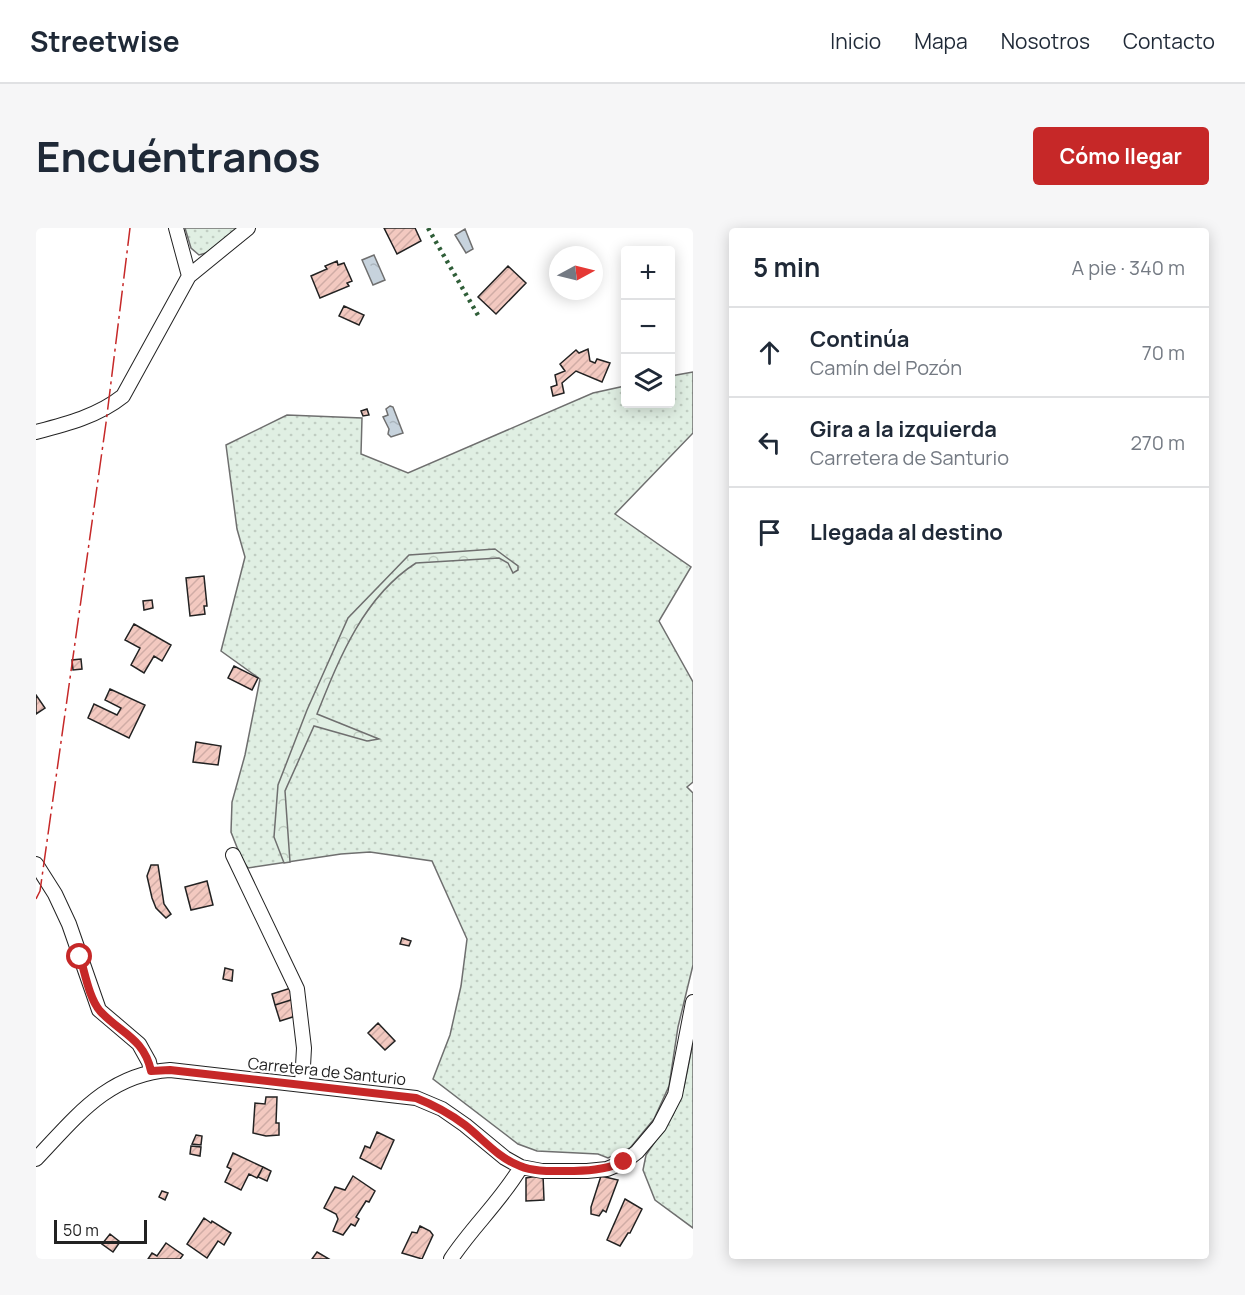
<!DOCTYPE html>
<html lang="es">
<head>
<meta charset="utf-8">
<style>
	:root { --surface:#fff; --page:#f6f6f7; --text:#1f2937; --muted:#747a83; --line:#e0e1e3; --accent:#c62828 }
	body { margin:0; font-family:Manrope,sans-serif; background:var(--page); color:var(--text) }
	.controls { position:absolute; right:18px; top:18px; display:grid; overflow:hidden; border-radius:6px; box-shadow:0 3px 15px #0003 }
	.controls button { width:54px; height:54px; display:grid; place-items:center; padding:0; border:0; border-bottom:2px solid var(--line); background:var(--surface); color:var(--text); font:30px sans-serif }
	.compass { position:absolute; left:513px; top:18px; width:54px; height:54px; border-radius:50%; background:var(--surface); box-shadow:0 3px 15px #0003; rotate:83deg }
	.scale { position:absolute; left:18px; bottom:15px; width:93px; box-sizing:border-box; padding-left:6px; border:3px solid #222; border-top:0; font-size:16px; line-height:21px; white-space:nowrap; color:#222; -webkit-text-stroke:4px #fff; paint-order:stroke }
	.stop { position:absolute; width:18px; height:18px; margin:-14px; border:4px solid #c62828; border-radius:50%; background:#fff }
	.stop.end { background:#c62828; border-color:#fff; box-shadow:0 2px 6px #0008 }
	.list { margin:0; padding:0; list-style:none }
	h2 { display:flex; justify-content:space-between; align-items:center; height:78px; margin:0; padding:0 24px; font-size:26px }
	h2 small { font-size:20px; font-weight:400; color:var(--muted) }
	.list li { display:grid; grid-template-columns:39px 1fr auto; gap:18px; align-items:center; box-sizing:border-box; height:90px; padding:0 24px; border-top:2px solid var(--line) }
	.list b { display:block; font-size:22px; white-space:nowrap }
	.list p { margin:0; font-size:20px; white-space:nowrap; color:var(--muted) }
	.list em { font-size:20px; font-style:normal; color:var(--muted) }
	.icon { flex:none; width:33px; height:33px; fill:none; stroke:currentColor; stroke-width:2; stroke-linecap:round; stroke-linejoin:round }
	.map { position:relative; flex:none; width:657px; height:1031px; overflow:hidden; border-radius:6px }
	header { display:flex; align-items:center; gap:36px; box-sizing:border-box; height:84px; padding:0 30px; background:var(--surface); border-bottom:2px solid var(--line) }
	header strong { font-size:28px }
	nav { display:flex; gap:33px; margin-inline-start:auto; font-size:21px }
	.intro { display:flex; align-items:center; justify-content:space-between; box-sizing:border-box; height:144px; padding:0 36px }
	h1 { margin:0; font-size:42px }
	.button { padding:15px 27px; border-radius:6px; background:var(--accent); color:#fff; font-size:21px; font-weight:700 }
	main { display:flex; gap:36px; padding:0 36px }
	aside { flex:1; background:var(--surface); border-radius:6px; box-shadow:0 3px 15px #0003 }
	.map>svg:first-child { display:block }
	.grass { fill:url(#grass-dots); stroke:#6f6f6f; stroke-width:1.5 }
	.forest { fill:url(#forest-crowns); stroke:#6f6f6f; stroke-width:1.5 }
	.water { fill:url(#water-ripples); stroke:#6f6f6f; stroke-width:1.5 }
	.building { fill:url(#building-hatch); stroke:#222; stroke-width:1.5 }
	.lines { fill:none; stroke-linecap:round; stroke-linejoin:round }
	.minor-casing { stroke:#222; stroke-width:16 }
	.minor { stroke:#fff; stroke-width:14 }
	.hedge { stroke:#2f5e38; stroke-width:4.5; stroke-dasharray:3 4.5; stroke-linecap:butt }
	.power { stroke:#c62828; stroke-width:1.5; stroke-dasharray:21 4.5 3 4.5; stroke-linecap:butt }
	.route { stroke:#c62828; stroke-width:8 }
	.labels { text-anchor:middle; stroke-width:4.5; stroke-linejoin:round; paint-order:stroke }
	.street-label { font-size:16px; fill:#222; stroke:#fff }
</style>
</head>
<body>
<header>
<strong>Streetwise</strong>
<nav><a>Inicio</a><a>Mapa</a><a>Nosotros</a><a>Contacto</a></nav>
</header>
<div class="intro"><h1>Encuéntranos</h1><a class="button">Cómo llegar</a></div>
<main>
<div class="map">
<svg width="657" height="1031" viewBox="0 0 657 1031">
	<defs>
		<pattern id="grass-dots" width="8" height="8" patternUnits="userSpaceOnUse" patternTransform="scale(1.5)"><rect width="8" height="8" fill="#e0efe3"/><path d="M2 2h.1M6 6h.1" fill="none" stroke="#c0cdc2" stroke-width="1.8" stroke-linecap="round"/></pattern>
		<pattern id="forest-crowns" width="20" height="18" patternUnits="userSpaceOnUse" patternTransform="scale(1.5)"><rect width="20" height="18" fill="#e0efe3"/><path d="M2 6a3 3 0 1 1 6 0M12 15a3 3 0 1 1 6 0" fill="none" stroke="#c0cdc2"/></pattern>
		<pattern id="water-ripples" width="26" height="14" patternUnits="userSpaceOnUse" patternTransform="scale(1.5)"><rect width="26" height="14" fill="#c7d3dd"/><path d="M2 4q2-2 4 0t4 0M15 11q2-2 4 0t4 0" fill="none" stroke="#abb5bd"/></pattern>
		<pattern id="building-hatch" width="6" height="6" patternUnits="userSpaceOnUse" patternTransform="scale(1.5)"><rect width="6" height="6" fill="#f3c9c0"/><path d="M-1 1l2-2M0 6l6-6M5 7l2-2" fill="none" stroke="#d0aca5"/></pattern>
	</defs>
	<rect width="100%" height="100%" fill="#fff"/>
	<path class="grass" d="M149,0H203L170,25L163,27L155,20Z
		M657,144V205L579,286L655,339L623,393L657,454V554L651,559L657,565V737L642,799L633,858L618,891L594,920L572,930L562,926L501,923L482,916L397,851L414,807L425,758L431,711L396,633L334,624L305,626L212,640L206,632L195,604L196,574L209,527L224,451L185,423L209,329L201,301L190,217L251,187L326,190L325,226L372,245L557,165L589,158L590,176H634L635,148Z
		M657,814V1000L619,972L607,942L610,927L637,887L648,859Z"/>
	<path class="forest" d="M459,321L482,338V342L477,345L472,335L463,330L380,335C327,369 303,431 281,486L343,511L331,513L278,498L249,563L254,634L248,635L238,609L242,557L271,482L312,390L373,327Z"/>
	<path class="water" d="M429,1L437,21L430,25L419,7Z
		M338,27L349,52L337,57L326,32Z
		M354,178L357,179L367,205L355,209L352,206L353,201L347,189L352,187L350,181Z"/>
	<path class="building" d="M348,0H379L385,13L361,26Z
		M301,33L302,37L308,35L316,53L311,55L313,58L284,70L275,48L291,41L289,38Z
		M472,38L490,55L460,86L442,69Z
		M308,78L328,87L323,97L303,88Z
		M552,121L554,133L559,135L561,131L574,135L566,154L540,143L526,155L528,165L517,168L515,159L521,157L519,147L529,143L524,136L540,122L543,125Z
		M331,181L333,187L327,188L325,183Z
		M168,348L171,378H168L169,386L154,388L150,350Z
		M116,372L117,380L108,382L107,373Z
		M98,396L135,417L126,433L118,428L108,445L95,437L104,420L89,412Z
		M45,431L46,441L37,442L36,432Z
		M198,438L222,450L216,462L192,450Z
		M74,461L109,477L93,510L52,490L58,476L81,487L85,480L69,472Z
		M0,467L9,480L0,486Z
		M160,514L185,518L182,537L157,534Z
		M115,637H122L128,676L135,686L130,690L120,680L116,670L111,648Z
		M171,653L177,677L155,682L149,659Z
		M366,710L375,713L373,718L364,716Z
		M189,740L197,742L196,753L187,751Z
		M258,759V771L239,777L236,766Z
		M258,771L263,787L244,793L239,777Z
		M342,795L359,813L349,822L332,805Z
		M230,869H241L240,895H243V907L230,908L217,905L219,875L229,876Z
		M341,904L358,912L345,941L324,930L329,918L334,920Z
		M160,907L166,908L165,917L156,916Z
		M155,918L165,919L164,928L154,926Z
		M197,925L227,939L221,950L213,946L205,962L189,954L195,941L191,939Z
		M227,939L235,943L231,953L222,949Z
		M507,947L508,972L490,973V950Z
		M317,948L339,963L333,974L330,973L320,989L323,991L319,998L315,996L307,1007L297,1003L302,991L300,986L288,980L299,959L309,962Z
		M565,948L582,952L570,984L567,982L563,988L555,986V979Z
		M126,963L132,965L129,972L123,969Z
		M589,971L606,981L594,1005H592L584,1018L571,1012Z
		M168,990L175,995L176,993L195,1005L188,1017L182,1013L171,1030L151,1016Z
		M384,998L394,1003L397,1007L386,1031L366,1025L376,1004L381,1005Z
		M74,1006L84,1014L77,1024L66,1016Z
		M130,1015L147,1027L144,1031H112L116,1025L121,1028Z
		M281,1024L293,1031H276Z"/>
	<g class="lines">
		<g class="minor-casing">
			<path id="minor" d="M140,0L153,48
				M0,204C31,196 62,188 87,168L153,48L212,0
				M197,627L261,761L268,820L266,856
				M0,636L19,666L33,696L63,782L103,816L113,834L115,843
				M0,931C40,889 72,846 134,842L380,870L406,881L429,897L469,930L485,939L506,943H551L571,941L588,934L601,924L623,898L639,867L657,774
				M415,1031C436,999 465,973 485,939"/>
		</g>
		<use href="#minor" class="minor"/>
		<path class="hedge" d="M392,0L443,89"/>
		<path class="power" d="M0,671L4,663L70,195L94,0"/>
	</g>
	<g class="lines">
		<path class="route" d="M44,729C49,745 53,770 64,783C84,805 108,810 115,843L134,842L380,870C398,877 413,885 429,897C446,910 462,930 484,938C498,944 515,943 529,943C551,943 568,942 588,934"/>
	</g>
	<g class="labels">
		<g class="street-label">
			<text transform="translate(291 843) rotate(6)" y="6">Carretera de Santurio</text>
		</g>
	</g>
</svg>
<div class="controls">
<button>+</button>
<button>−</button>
<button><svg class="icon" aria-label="layers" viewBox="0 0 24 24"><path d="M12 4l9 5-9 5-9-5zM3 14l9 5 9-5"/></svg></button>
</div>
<svg class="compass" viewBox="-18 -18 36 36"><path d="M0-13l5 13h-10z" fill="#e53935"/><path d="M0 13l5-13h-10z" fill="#747a83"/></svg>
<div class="scale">50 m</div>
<div class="stop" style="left:44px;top:729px"></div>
<div class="stop end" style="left:588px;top:934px"></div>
</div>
<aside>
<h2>5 min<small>A pie · 340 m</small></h2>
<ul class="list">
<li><svg class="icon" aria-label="ahead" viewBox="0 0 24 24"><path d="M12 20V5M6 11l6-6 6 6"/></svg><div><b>Continúa</b><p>Camín del Pozón</p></div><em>70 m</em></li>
<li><svg class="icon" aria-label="left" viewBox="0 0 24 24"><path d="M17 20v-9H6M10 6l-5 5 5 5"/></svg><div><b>Gira a la izquierda</b><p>Carretera de Santurio</p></div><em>270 m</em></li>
<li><svg class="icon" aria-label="arrive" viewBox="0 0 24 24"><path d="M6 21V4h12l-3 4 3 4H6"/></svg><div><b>Llegada al destino</b></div></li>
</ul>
</aside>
</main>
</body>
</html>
